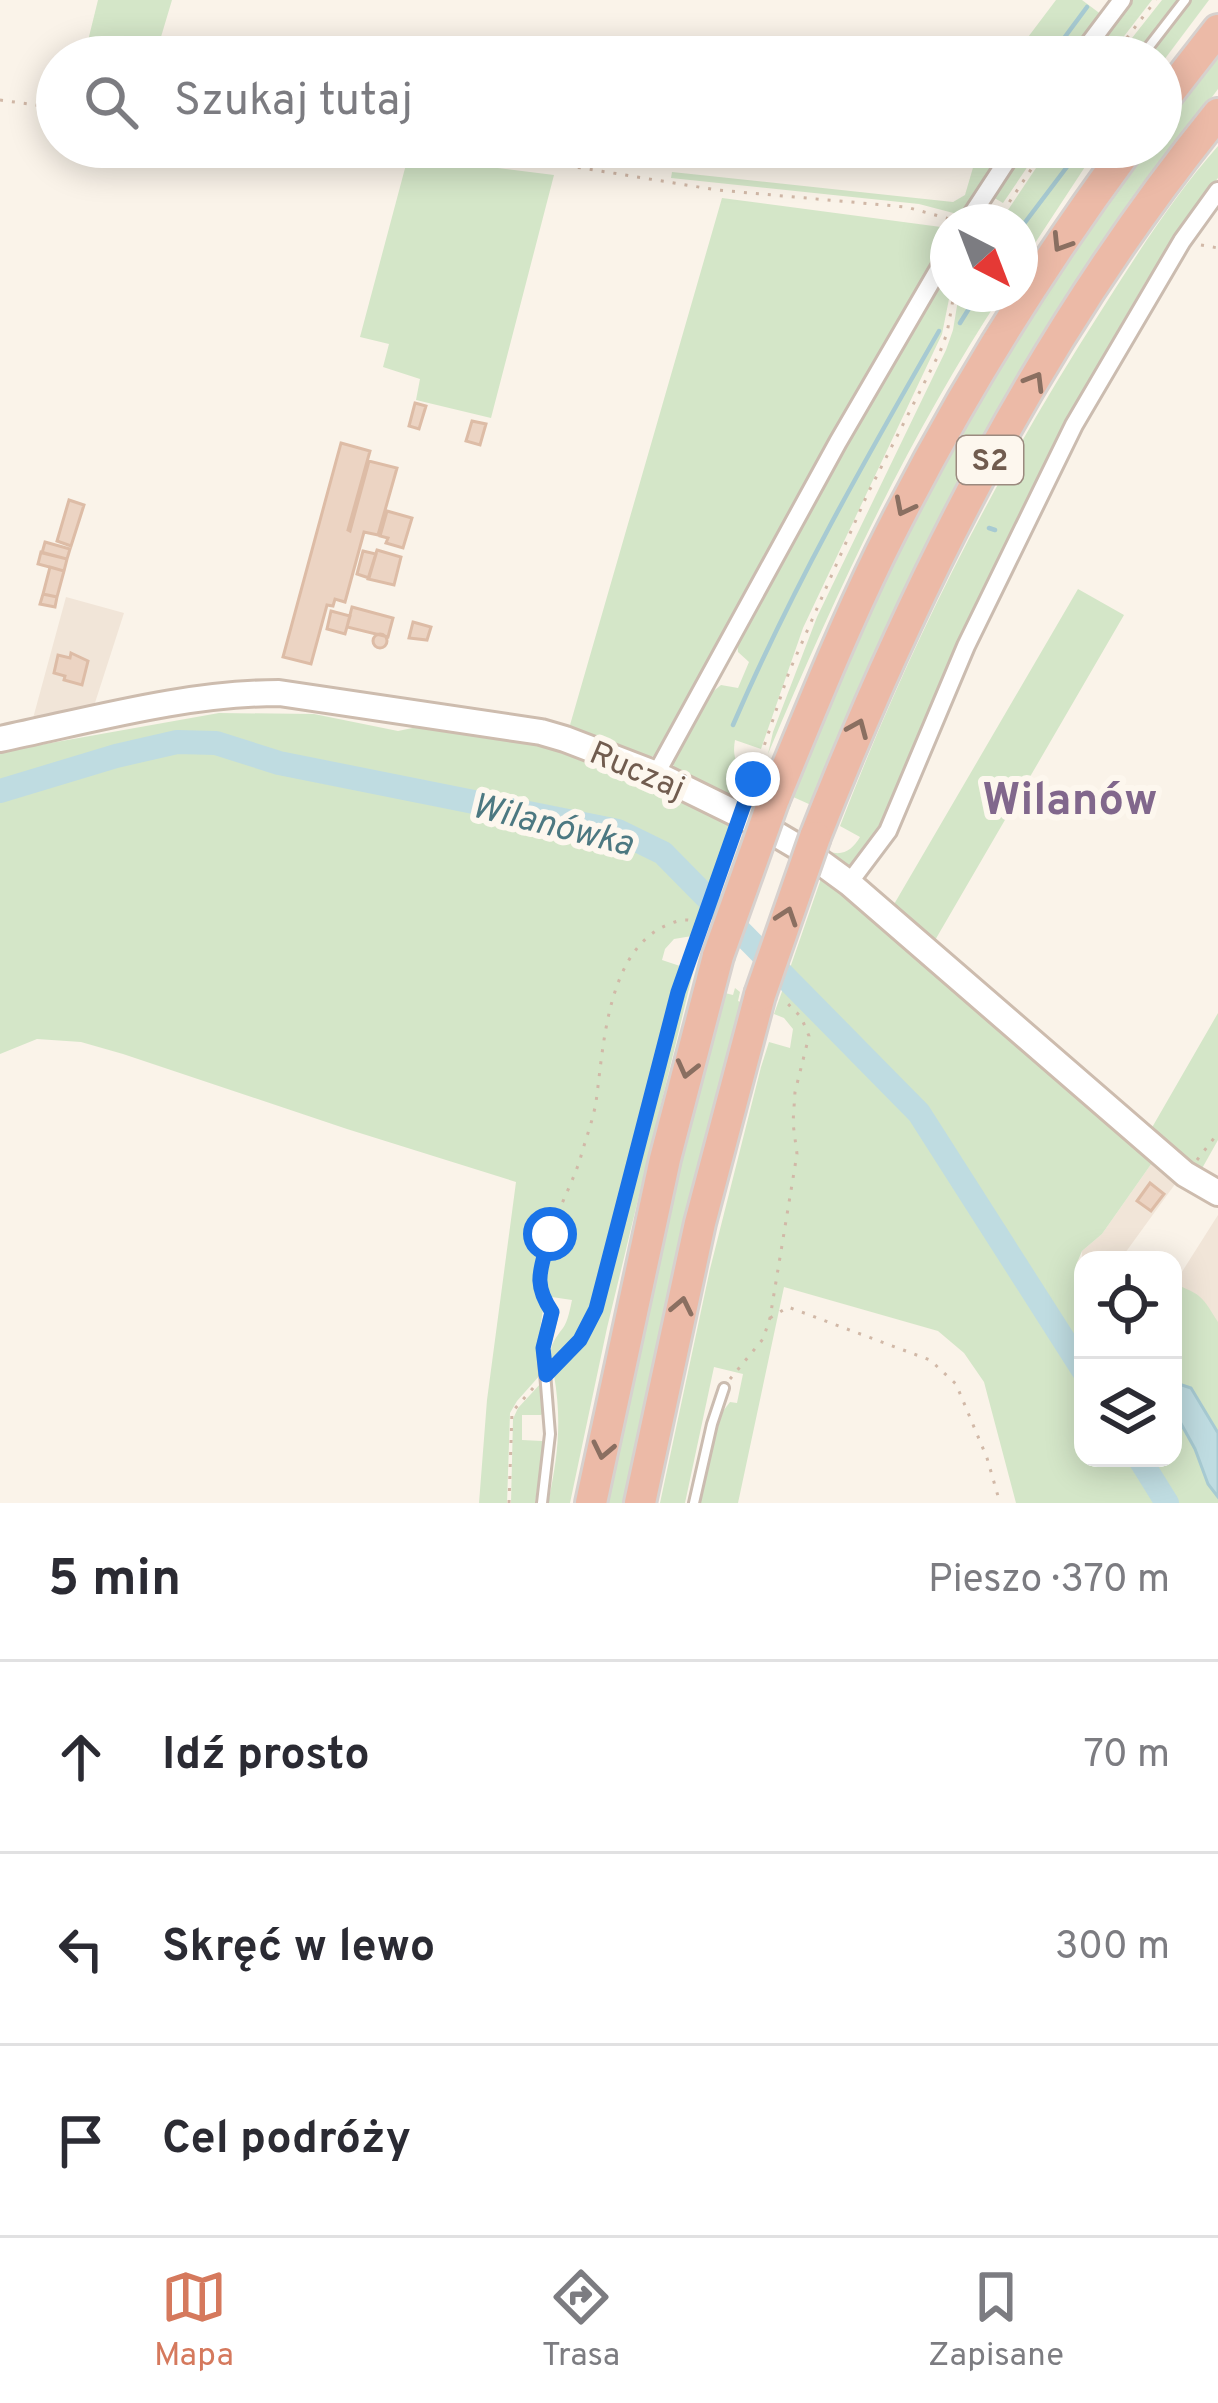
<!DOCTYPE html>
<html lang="pl">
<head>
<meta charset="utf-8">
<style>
	:root { --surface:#fff; --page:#f7f7f7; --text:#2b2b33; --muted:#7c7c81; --line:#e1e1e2; --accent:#d5795d }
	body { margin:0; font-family:Overpass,sans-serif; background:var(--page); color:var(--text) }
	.controls { position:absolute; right:36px; bottom:36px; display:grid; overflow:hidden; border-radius:24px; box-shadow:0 6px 30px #0003 }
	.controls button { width:108px; height:108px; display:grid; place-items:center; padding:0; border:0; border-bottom:3px solid var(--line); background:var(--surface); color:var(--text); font:60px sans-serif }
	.compass { position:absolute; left:930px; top:204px; width:108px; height:108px; border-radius:50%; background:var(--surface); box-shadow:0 6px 30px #0003; rotate:138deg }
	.stop { position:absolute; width:36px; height:36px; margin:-27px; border:9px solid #1a73e8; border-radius:50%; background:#fff }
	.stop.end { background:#1a73e8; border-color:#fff; box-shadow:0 3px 12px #0008 }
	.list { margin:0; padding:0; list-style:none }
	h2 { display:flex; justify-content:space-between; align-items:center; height:156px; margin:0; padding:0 48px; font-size:51px }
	h2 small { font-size:39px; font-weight:400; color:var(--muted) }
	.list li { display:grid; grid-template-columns:78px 1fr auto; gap:36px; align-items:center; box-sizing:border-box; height:192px; padding:0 48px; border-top:3px solid var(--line) }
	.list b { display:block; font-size:45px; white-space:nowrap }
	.list em { font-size:39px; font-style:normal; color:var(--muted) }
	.icon { flex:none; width:66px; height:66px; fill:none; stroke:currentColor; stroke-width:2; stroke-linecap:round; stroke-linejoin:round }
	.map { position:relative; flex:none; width:1218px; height:1503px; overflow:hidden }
	.search { position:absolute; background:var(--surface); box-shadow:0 6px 30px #0003; left:36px; right:36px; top:36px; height:132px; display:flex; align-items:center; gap:30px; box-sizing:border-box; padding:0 42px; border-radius:66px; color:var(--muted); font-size:45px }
	.sheet { height:732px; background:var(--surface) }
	nav { display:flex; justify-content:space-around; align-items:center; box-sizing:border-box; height:168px; border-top:3px solid var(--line); background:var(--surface); font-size:33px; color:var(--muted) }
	nav a { display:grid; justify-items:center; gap:6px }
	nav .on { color:var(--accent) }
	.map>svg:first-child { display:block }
	.residential { fill:#f1e5d8 }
	.green { fill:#d4e6c8 }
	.water { fill:#bfdce1; stroke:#a7cad2; stroke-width:3 }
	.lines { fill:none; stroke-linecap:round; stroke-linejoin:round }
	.stream { stroke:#a7cad2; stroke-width:4.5 }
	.river { stroke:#bfdce1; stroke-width:24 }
	.building { fill:#ecd4c3; stroke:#ddbca6; stroke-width:3 }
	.lane-casing { stroke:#cbbcb0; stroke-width:14 }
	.street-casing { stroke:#cbbcb0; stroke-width:22 }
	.secondary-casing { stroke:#cdbcae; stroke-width:30 }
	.highway-casing { stroke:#d7d1ce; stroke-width:36 }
	.path { stroke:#d1b8a7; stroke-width:3; stroke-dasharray:3 9; stroke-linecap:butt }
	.lane { stroke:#fff; stroke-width:8 }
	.street { stroke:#fff; stroke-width:16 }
	.secondary { stroke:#fff; stroke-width:24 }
	.highway { stroke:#ecbaa7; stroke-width:30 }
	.highway-bridge-casing { stroke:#d7d1ce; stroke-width:36; stroke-linecap:butt }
	.path-bridge { stroke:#d1b8a7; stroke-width:3; stroke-dasharray:3 9; stroke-linecap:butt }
	.highway-bridge { stroke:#ecbaa7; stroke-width:30 }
	.oneway { stroke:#8a6f61 }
	.route { stroke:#1a73e8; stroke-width:15 }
	.labels { text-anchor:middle; stroke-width:12; stroke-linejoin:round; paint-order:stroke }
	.shield { fill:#fdf7ee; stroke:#9b8a7f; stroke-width:3 }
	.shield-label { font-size:30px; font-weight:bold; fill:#715c4f }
	.street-label { font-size:33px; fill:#715c4f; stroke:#fdf7ee }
	.water-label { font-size:36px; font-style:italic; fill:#4c7881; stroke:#fdf7ee }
	.district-label { font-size:45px; font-weight:bold; fill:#81678c; stroke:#fdf7ee }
</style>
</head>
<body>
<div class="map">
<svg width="1218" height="1503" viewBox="0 0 1218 1503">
	<rect width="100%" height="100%" fill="#faf3e9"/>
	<path class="residential" d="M66,597L124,613L93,709L32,722Z
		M1154,1160L1178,1180L1120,1260H1083V1279L1082,1251L1102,1234Z
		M1218,1215V1349L1173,1286Z"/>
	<path class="green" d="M98,0H172L155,57H84Z
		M1056,0H1082L1102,15L1070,57H1013Z
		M1127,0H1152L1108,57H1088Z
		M1162,0H1180L1137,57H1117Z
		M1191,0H1209L1161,64V57H1147Z
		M1218,55V89L1168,156L877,652L811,805L791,796C821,726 850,655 883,586C958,433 1047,284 1148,147H1161V130Z
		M1218,146V178L1189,215L1146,281L1087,383L1049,457L975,609L884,825L861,858L852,865L845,866L828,858L830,852C844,856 853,849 860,837L840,826C909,646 997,472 1101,311C1137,254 1174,196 1218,146Z
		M979,147H1005L969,207L961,215L919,204L671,178L672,172L953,202L965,195Z
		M1021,147H1041L1003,203L991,196Z
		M1050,147H1098L1020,266V222H1000Z
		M408,157L554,175L491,418L416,400L420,379L383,367L389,344L360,337Z
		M722,198L941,227L946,242L662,749L656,755L645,759L568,732Z
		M948,266L950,294L942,334L803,628L761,749L735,740C732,757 736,766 750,776L738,807L678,776L672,762L674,756L705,698L721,685L738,688L749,662L738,652L737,641L864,406Z
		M959,294H1002C907,439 835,595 768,754L773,732L817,617L946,350L953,330Z
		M1078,589L1124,615L934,942L893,906Z
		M219,713L314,714L398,731L427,725L545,742L651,778L734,819L707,891C690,871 672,852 649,839C618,820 562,812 526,808L524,819C563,827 612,829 646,851C667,865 685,886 703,903L692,936L674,939L665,949L662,960L683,967L673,993L653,1068L595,1299L579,1335L552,1364C548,1348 553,1341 563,1328C568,1321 570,1309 572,1300L545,1296L539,1336L541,1374L517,1401L510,1413L507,1503H479L487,1400L516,1182L347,1129L123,1054L81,1042L37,1039L0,1054V752Z
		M824,870L1154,1160L1102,1234L1082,1251L1076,1265L1083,1279V1458H1173V1409L1195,1449L1208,1484L1218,1497V1503H1016L984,1382L964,1353L938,1331L784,1287L738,1503H700L716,1426L720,1415L730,1402L737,1403L743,1374L714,1367L685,1503H660L710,1269L761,1067L769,1042L790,1048L793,1029L784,1018L774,1014L785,983L829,1026L833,1018L790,968Z
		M692,967L694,968L607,1328L570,1503H548C558,1457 562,1421 554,1375L580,1347L599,1317L680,1000Z
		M735,988L740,992L738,1001L745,1004L685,1226L625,1503H602C640,1332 673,1160 725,993L733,995Z
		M1218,1013V1140L1200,1172L1150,1131Z
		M1174,1284C1202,1294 1203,1298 1218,1322V1433C1206,1414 1197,1385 1173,1386Z
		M542,1382L544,1412L541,1415H522V1440L542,1441L544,1444L535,1503H511L513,1419L518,1408Z"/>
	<path class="water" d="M1179,1384L1191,1388L1218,1433V1497L1208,1484L1195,1449L1173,1409V1386Z"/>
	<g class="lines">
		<path class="stream" d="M1050,57L1087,7
			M1020,229L1082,147
			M960,323L978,294
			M989,528L995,530
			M733,725C792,588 865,460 939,331"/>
		<path class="river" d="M0,791L116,756L177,742L216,743L279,763L618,831L663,853L919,1113L1083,1370
			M1139,1458L1167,1503"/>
	</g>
	<path class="building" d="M415,403L426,406L419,429L409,426Z
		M472,421L486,424L480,445L466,441Z
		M341,443L370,451L348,530L350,531L369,461L397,468L378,535L364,532L345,602L335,599L333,606L327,605L311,664L283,657Z
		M69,500L84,505L71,546L57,541Z
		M387,511L412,518L403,548L386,543L388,538L380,536Z
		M45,542L70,549L67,559L42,553Z
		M377,550L401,557L394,585L368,579Z
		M363,551L376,554L369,578L357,574Z
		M41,552L67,559L64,571L38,564Z
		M50,567L64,571L57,597L43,594Z
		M43,594L57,597L55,607L40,604Z
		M352,607L393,618L388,637L347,627Z
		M331,611L350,616L345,634L327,629Z
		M413,622L431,627L427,640L409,638Z
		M373 641a7 7 0 1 1 14 0a7 7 0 1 1-14 0Z
		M71,653L88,661L82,685L64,680L65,676L54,673L58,655L70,658Z
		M1150,1183L1164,1194L1151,1211L1137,1201Z"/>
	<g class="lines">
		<g class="lane-casing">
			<path id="lane" d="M1141,57L1185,0
				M542,1503L550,1434L543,1348L552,1312
				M694,1503L712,1424L724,1388"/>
		</g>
		<g class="street-casing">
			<path id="street" d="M1079,57L1122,0
				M967,222L1016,147
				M656,774L838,442L948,253
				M849,883L888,831L966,646L1074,425L1182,241L1218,191"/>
		</g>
		<g class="secondary-casing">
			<path id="secondary" d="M0,739C91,720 186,693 279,693L541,732L565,739L656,774L764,827L808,853L849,883L1185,1174L1218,1193"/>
		</g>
		<g class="highway-casing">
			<path id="highway" d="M1161,103L1218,30
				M774,799C808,717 841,634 880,554C950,412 1034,275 1129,147
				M815,837C916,580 1043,329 1218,114
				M591,1503L665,1159L718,956
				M640,1503L700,1223L760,995"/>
		</g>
		<path class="path" d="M1112,57L1156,0
			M0,100L57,108
			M399,147L582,168L717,190L906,207L950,219
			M996,222L1046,147
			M1201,245L1218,248
			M753,779L789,672L867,495L940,352L947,333L954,294
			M1197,1160L1218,1133
			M548,1305C522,1267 570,1196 581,1156C586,1138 593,1120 596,1102C604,1044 607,946 672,923C687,917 695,920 706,929
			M770,1318L788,1307L930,1360L956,1384L987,1458L1000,1503
			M554,1368L580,1340L596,1309L678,991L698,937
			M730,1379L763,1339L770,1318L797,1154L793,1123L795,1092L809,1036L801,1017L784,1000
			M509,1503L512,1412L534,1387"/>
		<use href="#lane" class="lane"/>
		<use href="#street" class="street"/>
		<use href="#secondary" class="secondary"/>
		<use href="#highway" class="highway"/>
		<g class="highway-bridge-casing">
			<path id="highway-bridge" d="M718,956L774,799
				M760,995L815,837"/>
		</g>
		<path class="path-bridge" d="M698,937L753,779"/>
		<use href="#highway-bridge" class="highway-bridge"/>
	</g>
	<defs><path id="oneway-chevron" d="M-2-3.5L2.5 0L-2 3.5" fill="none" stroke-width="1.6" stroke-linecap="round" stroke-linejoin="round" transform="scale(3)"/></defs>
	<g class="oneway">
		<use href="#oneway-chevron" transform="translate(1061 243) rotate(122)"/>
		<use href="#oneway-chevron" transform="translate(1035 381) rotate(-59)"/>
		<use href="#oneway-chevron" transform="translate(904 507) rotate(117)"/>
		<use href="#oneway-chevron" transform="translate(858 728) rotate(-67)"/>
		<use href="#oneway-chevron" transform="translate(787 916) rotate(-71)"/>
		<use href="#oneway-chevron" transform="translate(687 1069) rotate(104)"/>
		<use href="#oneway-chevron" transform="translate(682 1306) rotate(-78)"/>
		<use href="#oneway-chevron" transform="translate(603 1450) rotate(102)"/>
	</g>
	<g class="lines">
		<path class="route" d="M550,1234C542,1268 531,1281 552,1312L543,1348L546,1375L580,1340L596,1309L678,992L753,779"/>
	</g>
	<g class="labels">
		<rect class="shield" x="957" y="436" width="66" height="48" rx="9"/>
		<g class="shield-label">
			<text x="990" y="470">S2</text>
		</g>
		<g class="street-label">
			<text transform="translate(638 769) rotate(23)" y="12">Ruczaj</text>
		</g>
		<g class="water-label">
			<text transform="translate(553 823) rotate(14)" y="13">Wilanówka</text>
		</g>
		<g class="district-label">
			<text x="1070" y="814">Wilanów</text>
		</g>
	</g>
</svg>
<div class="controls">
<button><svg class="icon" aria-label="locate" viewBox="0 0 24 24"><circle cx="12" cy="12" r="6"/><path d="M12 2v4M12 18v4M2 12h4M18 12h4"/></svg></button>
<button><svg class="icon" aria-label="layers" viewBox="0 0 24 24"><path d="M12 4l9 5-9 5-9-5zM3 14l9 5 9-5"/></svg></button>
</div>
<svg class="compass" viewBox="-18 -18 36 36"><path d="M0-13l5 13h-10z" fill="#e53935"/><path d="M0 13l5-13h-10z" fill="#7c7c81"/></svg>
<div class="stop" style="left:550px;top:1234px"></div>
<div class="stop end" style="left:753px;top:779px"></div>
<div class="search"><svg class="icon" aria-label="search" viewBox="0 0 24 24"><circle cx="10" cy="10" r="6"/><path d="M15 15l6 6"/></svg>Szukaj tutaj</div>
</div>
<section class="sheet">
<h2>5 min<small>Pieszo · 370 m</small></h2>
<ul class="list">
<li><svg class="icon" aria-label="ahead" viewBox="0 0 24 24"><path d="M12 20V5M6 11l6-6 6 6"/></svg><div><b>Idź prosto</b></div><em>70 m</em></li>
<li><svg class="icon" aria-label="left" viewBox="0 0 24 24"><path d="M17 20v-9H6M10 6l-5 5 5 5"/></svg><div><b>Skręć w lewo</b></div><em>300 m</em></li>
<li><svg class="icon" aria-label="arrive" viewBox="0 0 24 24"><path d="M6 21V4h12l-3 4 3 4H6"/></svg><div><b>Cel podróży</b></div></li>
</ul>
</section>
<nav>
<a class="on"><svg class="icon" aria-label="map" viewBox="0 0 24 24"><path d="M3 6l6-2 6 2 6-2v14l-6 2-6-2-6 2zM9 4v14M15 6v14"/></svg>Mapa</a>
<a><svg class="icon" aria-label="directions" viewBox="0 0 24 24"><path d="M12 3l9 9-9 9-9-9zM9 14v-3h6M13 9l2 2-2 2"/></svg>Trasa</a>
<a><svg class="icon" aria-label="saved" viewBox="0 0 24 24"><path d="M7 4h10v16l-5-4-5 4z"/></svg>Zapisane</a>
</nav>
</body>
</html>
